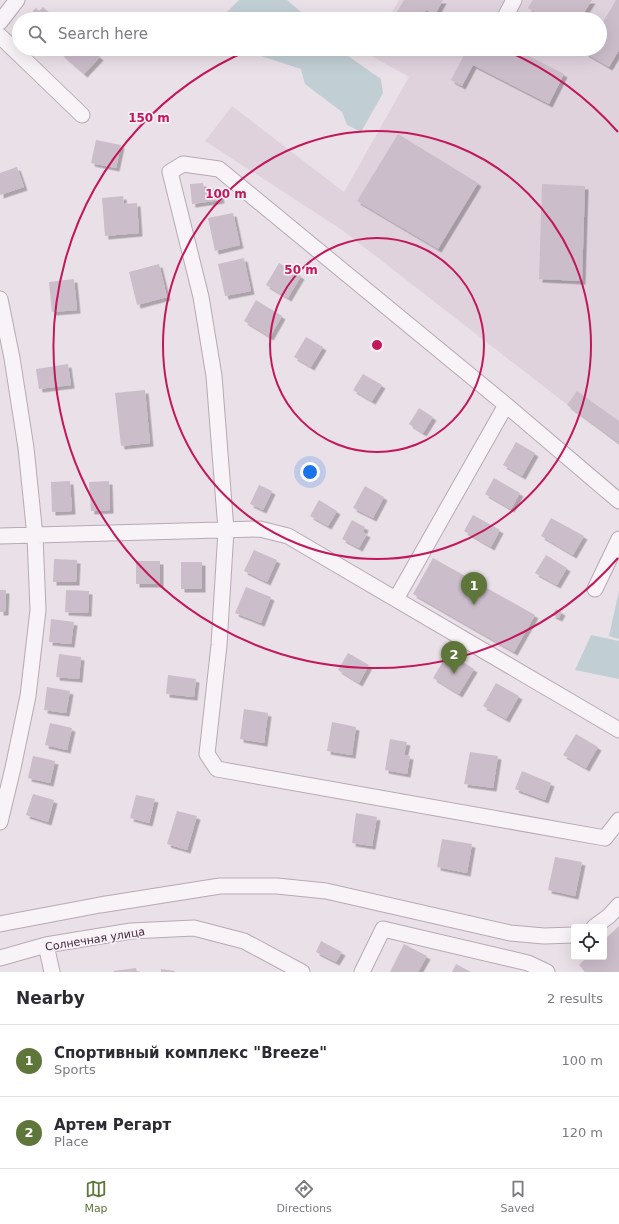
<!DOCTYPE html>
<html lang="en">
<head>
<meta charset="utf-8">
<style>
	:root { --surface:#fff; --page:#f2f2f3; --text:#2b2b33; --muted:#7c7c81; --line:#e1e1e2; --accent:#5e763a }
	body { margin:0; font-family:"DejaVu Sans",sans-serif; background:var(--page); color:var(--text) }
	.controls { position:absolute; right:12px; bottom:12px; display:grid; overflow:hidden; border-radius:4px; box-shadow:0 4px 16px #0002 }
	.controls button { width:36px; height:36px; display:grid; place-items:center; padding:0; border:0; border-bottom:1px solid var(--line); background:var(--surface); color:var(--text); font:20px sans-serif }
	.you { position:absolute; left:310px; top:472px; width:14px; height:14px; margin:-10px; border:3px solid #fff; border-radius:50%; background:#1a73e8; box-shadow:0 0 0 6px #1a73e833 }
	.badge { display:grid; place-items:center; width:26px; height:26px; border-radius:50%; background:var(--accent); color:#fff; font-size:13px; font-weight:700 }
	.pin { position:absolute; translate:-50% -33px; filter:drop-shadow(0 1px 2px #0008) }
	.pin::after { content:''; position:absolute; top:21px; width:14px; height:12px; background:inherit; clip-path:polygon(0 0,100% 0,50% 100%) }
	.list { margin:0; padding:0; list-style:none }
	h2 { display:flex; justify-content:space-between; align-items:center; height:52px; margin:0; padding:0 16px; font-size:17px }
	h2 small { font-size:13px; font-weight:400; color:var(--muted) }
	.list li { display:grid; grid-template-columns:26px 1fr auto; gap:12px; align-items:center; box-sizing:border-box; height:72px; padding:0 16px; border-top:1px solid var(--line) }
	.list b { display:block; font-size:15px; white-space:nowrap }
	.list p { margin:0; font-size:13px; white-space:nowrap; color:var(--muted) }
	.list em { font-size:13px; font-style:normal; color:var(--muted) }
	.icon { flex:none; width:22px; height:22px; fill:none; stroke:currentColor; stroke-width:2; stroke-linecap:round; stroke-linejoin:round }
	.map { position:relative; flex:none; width:619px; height:972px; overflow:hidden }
	.search { position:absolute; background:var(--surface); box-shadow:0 4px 16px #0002; left:12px; right:12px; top:12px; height:44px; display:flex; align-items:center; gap:10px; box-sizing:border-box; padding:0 14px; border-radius:22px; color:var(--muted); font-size:15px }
	.sheet { height:196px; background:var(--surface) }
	nav { display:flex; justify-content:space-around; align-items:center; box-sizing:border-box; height:56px; border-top:1px solid var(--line); background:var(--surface); font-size:11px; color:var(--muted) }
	nav a { display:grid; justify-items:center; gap:2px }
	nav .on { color:var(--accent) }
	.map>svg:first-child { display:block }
	.built { fill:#dfd2dd }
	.green { fill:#c1cfd4 }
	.building { fill:#ccbdca; filter:url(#shadow) }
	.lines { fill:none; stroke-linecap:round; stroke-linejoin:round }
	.minor-casing { stroke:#b7a9b5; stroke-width:17 }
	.minor { stroke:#f8f3f7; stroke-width:15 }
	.ring { fill:none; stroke:#c2185b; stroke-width:2 }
	.labels { text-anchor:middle; stroke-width:3.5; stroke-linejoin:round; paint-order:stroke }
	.street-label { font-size:11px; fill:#41283d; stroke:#f7f0f6 }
	.centre { fill:#c2185b; stroke:#f7f0f6; stroke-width:2 }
	.ring-label { font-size:12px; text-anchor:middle; font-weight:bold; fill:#c2185b; stroke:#f7f0f6; stroke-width:3.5; stroke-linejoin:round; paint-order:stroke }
</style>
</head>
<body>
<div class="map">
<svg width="619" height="972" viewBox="0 0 619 972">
	<defs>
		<filter id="shadow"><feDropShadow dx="3.5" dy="3.5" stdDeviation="0" flood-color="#0004"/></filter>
	</defs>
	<rect width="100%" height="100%" fill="#eae0e8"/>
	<path class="built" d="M399,0H619V445L342,230L205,141L232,106L344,192L409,77L368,54L371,49H600V19H388Z"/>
	<path class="green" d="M239,0H287L309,19H200L210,14H225Z
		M233,49H332L341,51L381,79L383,93L361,132L347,125L342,112L305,84L301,69L261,56H246Z
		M619,591V639L609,636Z
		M591,635L619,641V679L575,670Z"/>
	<path class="building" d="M404,0H443L435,15L426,10L421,19H410L397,12Z
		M533,0H592L580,19H547L528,8Z
		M616,0H619V50L609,67L585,53L587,49H600V27Z
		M43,7L56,19H26L36,8L39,11Z
		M66,49H90L100,57L84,74L61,54Z
		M469,49H515L564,74L549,104L473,65L462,86L451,80L464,55H466Z
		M398,134L478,183L438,249L357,201Z
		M96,140L121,145L116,168L91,163Z
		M17,167L24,187L0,195V173Z
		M203,183L204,189L219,188L221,200L192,204L190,184Z
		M542,184L585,186L582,281L539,279Z
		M123,196L124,204L137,203L139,233L105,236L102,198Z
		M233,213L240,245L215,251L208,218Z
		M244,258L251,291L225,296L218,264Z
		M279,263L301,276L288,298L266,285Z
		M159,264L167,297L137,305L129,272Z
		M74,279L77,310L52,312L49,282Z
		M256,300L282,316L270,337L244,321Z
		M306,337L323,347L311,367L294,357Z
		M68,364L71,385L39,389L36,369Z
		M363,374L382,385L372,401L353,390Z
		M145,390L150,443L121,446L115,393Z
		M577,391L619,421V443L567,405Z
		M419,408L433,417L423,433L409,424Z
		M516,442L535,453L522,476L503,465Z
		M494,478L520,493L511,509L485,494Z
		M70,481L72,511L52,512L51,482Z
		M109,481L110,510L91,511L89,482Z
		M259,485L272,491L263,510L250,504Z
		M365,486L384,497L373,518L353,508Z
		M319,500L337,511L328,526L310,516Z
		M473,515L500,530L491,547L464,531Z
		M551,518L584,536L573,555L541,536Z
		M352,520L365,527L363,532L367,534L359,548L342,539Z
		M254,550L277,560L267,582L244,571Z
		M546,555L567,568L557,585L535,573Z
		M433,558L535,615L514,652L413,594Z
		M54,559L77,560L76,582H53Z
		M136,561H160V584H136Z
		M181,562H202V589H181Z
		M246,587L271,597L261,623L235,613Z
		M0,590H6L5,612H0Z
		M66,590L89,591L88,613L65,612Z
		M556,609L562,612L559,618L552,615Z
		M51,619L74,622L71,644L49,642Z
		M348,653L369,665L359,683L338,670Z
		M448,653L474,669L459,694L433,678Z
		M59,654L81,657L79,679L56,677Z
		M168,675L196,679L194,697L166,694Z
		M496,683L519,696L506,719L483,706Z
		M47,687L70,691L66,713L44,710Z
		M244,709L268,713L264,743L240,739Z
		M332,722L356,727L352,755L327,751Z
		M50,723L72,728L67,750L45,745Z
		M576,734L598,747L586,768L563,755Z
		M390,739L407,742L404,755L410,756L407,774L385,770Z
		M470,752L498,756L493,788L464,784Z
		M33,756L55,761L50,783L28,778Z
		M522,771L551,783L545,800L515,789Z
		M33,794L54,800L48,822L26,815Z
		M136,795L155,799L149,823L130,818Z
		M177,811L197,816L187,850L167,844Z
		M356,813L377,817L372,846L352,843Z
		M442,839L472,844L467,873L437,867Z
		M555,857L582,862L575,896L548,890Z
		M619,926V972H585L579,965L587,957H604V940Z
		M321,941L342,952L336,962L316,952Z
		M404,944L427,956L418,972H390Z
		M456,964L471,972H452Z
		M136,968L137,972H114L113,971Z
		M161,969L175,971V972H161Z"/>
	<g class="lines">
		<g class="minor-casing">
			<path id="minor" d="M504,19L514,0
				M0,22L17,0
				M0,36L82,115
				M0,299L12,358L26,448L35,536L38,610L28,696L13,768L0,822
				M506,405L619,501
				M0,536L260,529L288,536L619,730
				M595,589L619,539
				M396,599L506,405L219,169L183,164L170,172L201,297L214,376L226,530L219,645L207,754L217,769L605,838L619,820
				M0,924L100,905L220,886H277L326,891L510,933L544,936L574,935
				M594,927L609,916L619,905
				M46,945L52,972
				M0,958L46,945L131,931L194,928L244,941L302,972
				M362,972L383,929L528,963L547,972"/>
		</g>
		<use href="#minor" class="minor"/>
	</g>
	<g class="ring">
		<circle cx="377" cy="345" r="107"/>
		<circle cx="377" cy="345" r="214"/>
		<path d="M618 558A322 322 0 1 1 249 50M505 50A322 322 0 0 1 618 132"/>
	</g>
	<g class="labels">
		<g class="street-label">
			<text transform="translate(95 939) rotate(-9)" y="4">Солнечная улица</text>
		</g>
	</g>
	<circle cx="377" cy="345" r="6" class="centre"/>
	<g class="ring-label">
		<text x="149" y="122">150 m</text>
		<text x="226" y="198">100 m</text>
		<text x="301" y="274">50 m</text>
	</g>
</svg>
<div class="controls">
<button><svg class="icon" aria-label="locate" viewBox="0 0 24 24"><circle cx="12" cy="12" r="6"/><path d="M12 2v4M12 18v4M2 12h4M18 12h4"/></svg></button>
</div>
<div class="you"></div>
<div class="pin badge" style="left:474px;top:605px">1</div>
<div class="pin badge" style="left:454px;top:674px">2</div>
<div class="search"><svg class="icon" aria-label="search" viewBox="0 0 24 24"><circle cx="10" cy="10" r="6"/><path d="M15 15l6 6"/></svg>Search here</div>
</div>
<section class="sheet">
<h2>Nearby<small>2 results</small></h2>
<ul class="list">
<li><span class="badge">1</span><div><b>Спортивный комплекс &quot;Breeze&quot;</b><p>Sports</p></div><em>100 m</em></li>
<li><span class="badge">2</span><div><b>Артем Регарт</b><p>Place</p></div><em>120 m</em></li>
</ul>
</section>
<nav>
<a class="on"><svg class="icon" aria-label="map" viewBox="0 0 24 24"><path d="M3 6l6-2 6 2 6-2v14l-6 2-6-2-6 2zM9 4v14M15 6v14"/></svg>Map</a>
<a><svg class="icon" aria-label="directions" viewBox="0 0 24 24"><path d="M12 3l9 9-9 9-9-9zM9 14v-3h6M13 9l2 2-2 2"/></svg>Directions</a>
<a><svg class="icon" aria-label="saved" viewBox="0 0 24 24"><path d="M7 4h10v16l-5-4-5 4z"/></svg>Saved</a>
</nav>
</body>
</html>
